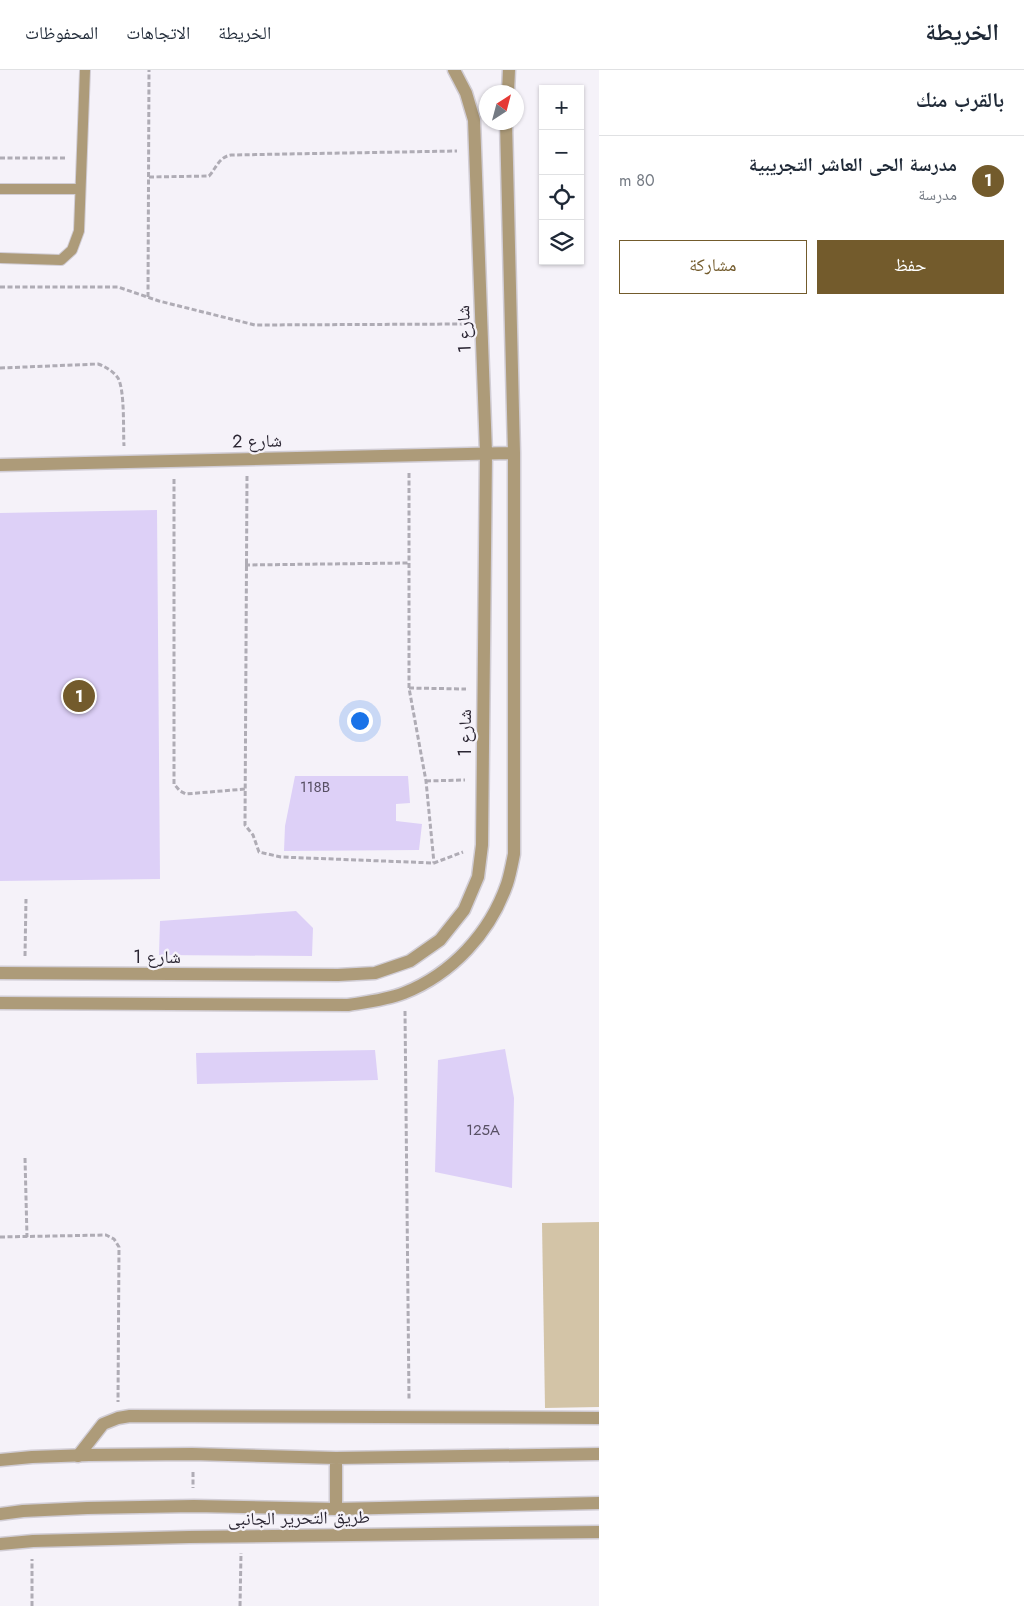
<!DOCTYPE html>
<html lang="ar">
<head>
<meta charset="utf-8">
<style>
	:root { --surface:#fff; --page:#f6f6f7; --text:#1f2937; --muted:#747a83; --line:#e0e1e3; --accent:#735b2c }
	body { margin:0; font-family:Jost,"Noto Naskh Arabic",sans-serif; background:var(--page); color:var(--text); direction:rtl }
	.controls { position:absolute; right:15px; top:15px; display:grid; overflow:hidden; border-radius:0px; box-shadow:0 1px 4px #0004 }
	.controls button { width:45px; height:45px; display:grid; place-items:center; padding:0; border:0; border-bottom:1px solid var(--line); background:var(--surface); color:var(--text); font:25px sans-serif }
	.compass { position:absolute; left:479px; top:15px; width:45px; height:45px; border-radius:50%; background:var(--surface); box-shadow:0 1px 4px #0004; rotate:36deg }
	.you { position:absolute; left:359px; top:650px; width:18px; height:18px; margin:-12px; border:4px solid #fff; border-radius:50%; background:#1a73e8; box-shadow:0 0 0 8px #1a73e833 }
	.badge { display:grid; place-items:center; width:32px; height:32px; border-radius:50%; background:var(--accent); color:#fff; font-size:16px; font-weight:700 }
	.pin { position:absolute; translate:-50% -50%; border:2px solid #fff; box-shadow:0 1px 5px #0006 }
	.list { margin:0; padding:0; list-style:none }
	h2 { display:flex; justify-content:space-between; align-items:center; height:65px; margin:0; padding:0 20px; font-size:21px }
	h2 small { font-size:16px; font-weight:400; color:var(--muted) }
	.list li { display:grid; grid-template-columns:32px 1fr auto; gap:15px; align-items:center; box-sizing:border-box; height:90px; padding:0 20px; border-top:1px solid var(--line) }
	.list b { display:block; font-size:19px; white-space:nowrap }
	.list p { margin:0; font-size:16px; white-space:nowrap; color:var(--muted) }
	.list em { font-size:16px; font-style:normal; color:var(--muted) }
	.actions { display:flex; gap:10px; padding:15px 20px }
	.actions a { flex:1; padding:11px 0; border:1px solid var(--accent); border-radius:0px; text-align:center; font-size:18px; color:var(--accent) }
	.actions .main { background:var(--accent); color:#fff }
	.icon { flex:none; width:28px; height:28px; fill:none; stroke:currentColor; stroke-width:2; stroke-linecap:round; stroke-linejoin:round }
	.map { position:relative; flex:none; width:599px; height:1536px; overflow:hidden; direction:ltr }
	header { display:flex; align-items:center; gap:30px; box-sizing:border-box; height:70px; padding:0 25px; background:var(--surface); border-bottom:1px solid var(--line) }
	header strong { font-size:24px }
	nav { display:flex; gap:28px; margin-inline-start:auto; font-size:18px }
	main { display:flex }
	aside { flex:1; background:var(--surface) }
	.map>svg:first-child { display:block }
	.green { fill:#d3c4a7 }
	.building { fill:#ddd0f7 }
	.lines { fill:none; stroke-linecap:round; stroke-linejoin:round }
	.service-casing { stroke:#d1cdd5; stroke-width:12 }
	.minor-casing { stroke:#d1cdd5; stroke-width:15 }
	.tertiary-casing { stroke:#d1cdd5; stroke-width:15 }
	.path { stroke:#afacb5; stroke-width:3; stroke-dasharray:5 2.5; stroke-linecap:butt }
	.service { stroke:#ad9b79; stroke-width:10 }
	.minor { stroke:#ad9b79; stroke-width:12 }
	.tertiary { stroke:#ad9b79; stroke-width:12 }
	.labels { text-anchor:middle; stroke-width:4.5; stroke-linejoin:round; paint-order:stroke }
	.number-label { font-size:15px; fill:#585064 }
	.street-label { font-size:18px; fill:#2b2633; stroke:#f5f2f9 }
</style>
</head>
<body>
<header>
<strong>الخريطة</strong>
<nav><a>الخريطة</a><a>الاتجاهات</a><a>المحفوظات</a></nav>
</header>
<main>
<aside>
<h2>بالقرب منك<small></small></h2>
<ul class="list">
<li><span class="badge">1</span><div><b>مدرسة الحى العاشر التجريبية</b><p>مدرسة</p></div><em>80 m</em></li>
</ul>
<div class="actions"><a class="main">حفظ</a><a>مشاركة</a></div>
</aside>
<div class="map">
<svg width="599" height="1536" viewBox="0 0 599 1536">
	<rect width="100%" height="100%" fill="#f5f2f9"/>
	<path class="green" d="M599,1152V1337L545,1338L542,1153Z"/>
	<path class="building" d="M157,440L160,809L0,811V443Z
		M295,706H408L410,733L396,734V751L422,754L419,780L284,781L285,756Z
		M296,841L313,858L312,886L159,885L160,851Z
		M505,979L514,1028L512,1118L435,1102L438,990Z
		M375,980L378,1010L197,1014L196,983Z"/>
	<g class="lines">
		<g class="service-casing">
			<path id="service" d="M0,119H80
				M0,188L61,190L72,180L79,161L85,0"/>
		</g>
		<g class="minor-casing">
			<path id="minor" d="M508,22L509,0
				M0,395L514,383
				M0,903L338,905L375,903L410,891L440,870L464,840L478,807L482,775L486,383L474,50L466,23L454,0
				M0,933L348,935C367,932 386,930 404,923C452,904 490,863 507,814C510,805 512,794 514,784V383L506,52
				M78,1386L103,1354L118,1348L130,1346L599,1348
				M0,1474L33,1471L189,1467L599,1462"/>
		</g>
		<g class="tertiary-casing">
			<path id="tertiary" d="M0,1390L32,1387L89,1385L192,1384L336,1388L599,1384
				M336,1439V1388
				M0,1444L23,1441L87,1438L194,1436L336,1439L599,1433"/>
		</g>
		<path class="path" d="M0,88H66
			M149,107L209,106C217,97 219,87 231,85L457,81
			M0,217H118L159,231L255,255L465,254
			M148,227L149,0
			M0,298L98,294C106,297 113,301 118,308C125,321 123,360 124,376
			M409,403V618L426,711L434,793
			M247,406L245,755L253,765L259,782L281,787L434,793L463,782
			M174,409V714L180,721L186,724L245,719
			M245,495L408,493
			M409,618L466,619
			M426,711L465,710
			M25,886L26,829
			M405,941L409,1329
			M25,1088L27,1167
			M0,1167L106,1165L114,1169L119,1177L118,1332
			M193,1402V1418
			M32,1536V1489
			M240,1536L241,1483"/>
		<use href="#service" class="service"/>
		<use href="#minor" class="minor"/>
		<use href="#tertiary" class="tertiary"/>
	</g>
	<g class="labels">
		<g class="number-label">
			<text x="315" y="722">118B</text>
			<text x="483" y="1065">125A</text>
		</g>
		<g class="street-label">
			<text transform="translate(464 259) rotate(-92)" y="6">شارع 1</text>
			<text transform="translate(257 371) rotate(-1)" y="6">شارع 2</text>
			<text transform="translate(465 663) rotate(-90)" y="6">شارع 1</text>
			<text x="157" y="893">شارع 1</text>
			<text transform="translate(299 1448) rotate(-1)" y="6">طريق التحرير الجانبى</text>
		</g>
	</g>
</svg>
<div class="controls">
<button>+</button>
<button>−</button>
<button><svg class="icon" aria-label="locate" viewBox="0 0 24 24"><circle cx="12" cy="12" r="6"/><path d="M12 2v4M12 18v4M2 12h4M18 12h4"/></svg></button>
<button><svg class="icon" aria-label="layers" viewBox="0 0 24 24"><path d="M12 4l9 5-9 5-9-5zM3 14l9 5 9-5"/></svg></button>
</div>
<svg class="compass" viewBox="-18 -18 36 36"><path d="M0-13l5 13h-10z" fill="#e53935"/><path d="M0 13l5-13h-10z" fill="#747a83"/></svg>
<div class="you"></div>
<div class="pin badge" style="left:79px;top:626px">1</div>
</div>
</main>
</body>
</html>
